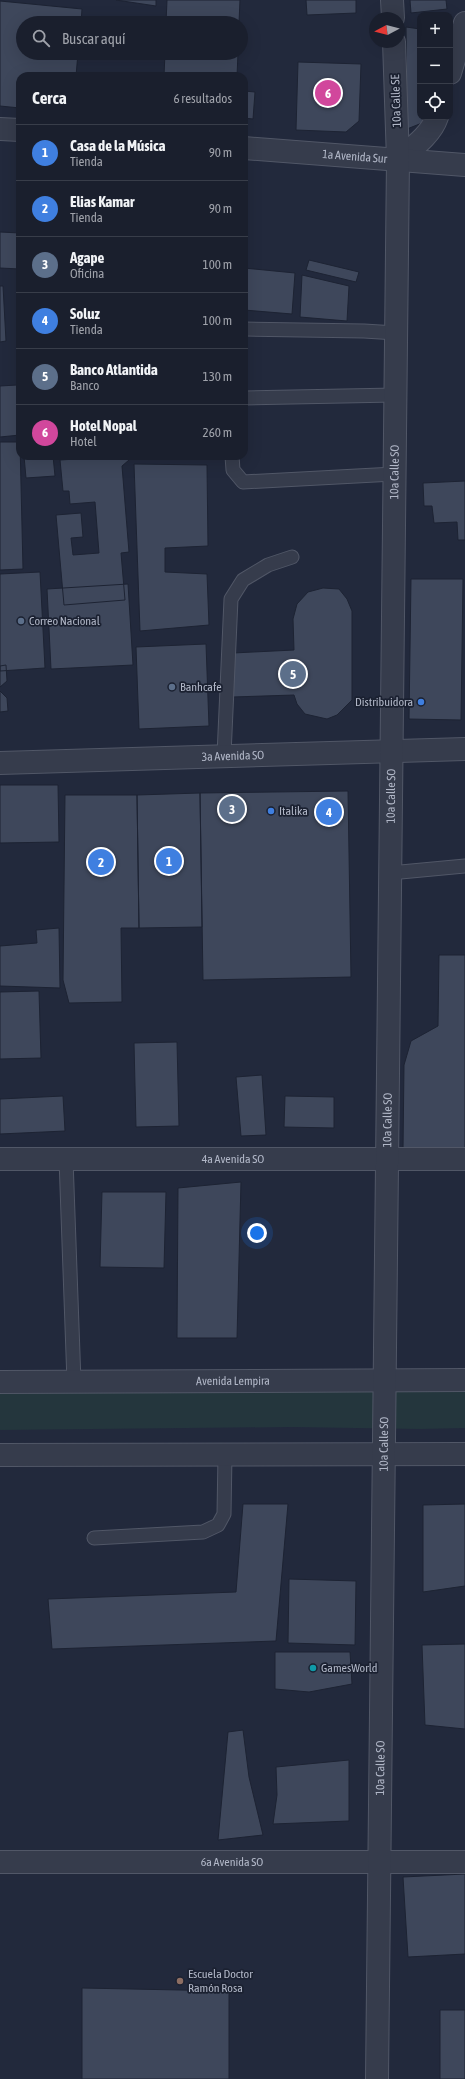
<!DOCTYPE html>
<html lang="es">
<head>
<meta charset="utf-8">
<style>
	:root { --surface:#1a1f2d; --page:#272c39; --text:#f1f3f6; --muted:#9fa2aa; --line:#383d49; --accent:#0b8043 }
	body { margin:0; font-family:"Asap Condensed",sans-serif; background:var(--page); color:var(--text) }
	.controls { position:absolute; right:12px; top:12px; display:grid; overflow:hidden; border-radius:8px; box-shadow:0 4px 16px #0002 }
	.controls button { width:36px; height:36px; display:grid; place-items:center; padding:0; border:0; border-bottom:1px solid var(--line); background:var(--surface); color:var(--text); font:20px sans-serif }
	.compass { position:absolute; left:369px; top:12px; width:36px; height:36px; border-radius:50%; background:var(--surface); box-shadow:0 4px 16px #0002; rotate:263deg }
	.you { position:absolute; left:257px; top:1233px; width:14px; height:14px; margin:-10px; border:3px solid #fff; border-radius:50%; background:#1a73e8; box-shadow:0 0 0 6px #1a73e833 }
	.badge { display:grid; place-items:center; width:26px; height:26px; border-radius:50%; background:var(--accent); color:#fff; font-size:13px; font-weight:700 }
	.pin { position:absolute; translate:-50% -50%; border:2px solid #fff; box-shadow:0 1px 4px #0006 }
	.list { margin:0; padding:0; list-style:none }
	h2 { display:flex; justify-content:space-between; align-items:center; height:52px; margin:0; padding:0 16px; font-size:17px }
	h2 small { font-size:13px; font-weight:400; color:var(--muted) }
	.list li { display:grid; grid-template-columns:26px 1fr auto; gap:12px; align-items:center; box-sizing:border-box; height:56px; padding:0 16px; border-top:1px solid var(--line) }
	.list b { display:block; font-size:15px; white-space:nowrap }
	.list p { margin:0; font-size:13px; white-space:nowrap; color:var(--muted) }
	.list em { font-size:13px; font-style:normal; color:var(--muted) }
	.icon { flex:none; width:22px; height:22px; fill:none; stroke:currentColor; stroke-width:2; stroke-linecap:round; stroke-linejoin:round }
	.map { position:relative; flex:none; width:465px; height:2079px; overflow:hidden }
	.search { position:absolute; background:var(--surface); box-shadow:0 4px 16px #0002; left:16px; top:16px; width:232px; height:44px; display:flex; align-items:center; gap:10px; box-sizing:border-box; padding:0 14px; border-radius:22px; color:var(--muted); font-size:15px }
	.panel { position:absolute; background:var(--surface); box-shadow:0 4px 16px #0002; left:16px; top:72px; width:232px; height:388px; border-radius:12px }
	.map>svg:first-child { display:block }
	.green { fill:#24363d }
	.building { fill:#3e475b; stroke:#1d2333 }
	.lines { fill:none; stroke-linecap:round; stroke-linejoin:round }
	.service-casing { stroke:#515767; stroke-width:15 }
	.minor-casing { stroke:#515767; stroke-width:24 }
	.tertiary-casing { stroke:#515767; stroke-width:24 }
	.service { stroke:#363c4c; stroke-width:13 }
	.minor { stroke:#363c4c; stroke-width:22 }
	.tertiary { stroke:#363c4c; stroke-width:22 }
	.service-dot { fill:#5c6f8a; stroke:#1b2131; stroke-width:1.5 }
	.shop-dot { fill:#3f7fe0; stroke:#1b2131; stroke-width:1.5 }
	.culture-dot { fill:#0f9aa8; stroke:#1b2131; stroke-width:1.5 }
	.education-dot { fill:#8d6e63; stroke:#1b2131; stroke-width:1.5 }
	.labels { text-anchor:middle; stroke-width:3.5; stroke-linejoin:round; paint-order:stroke }
	.street-label { font-size:12px; fill:#b1b7c7; stroke:#1b2131 }
	.poi-label { font-size:12px; fill:#b1b7c7; stroke:#1b2131; text-anchor:start }
</style>
</head>
<body>
<div class="map">
<svg width="465" height="2079" viewBox="0 0 465 2079">
	<rect width="100%" height="100%" fill="#22293c"/>
	<path class="green" d="M0,1382H465V1428L420,1429L291,1427L0,1430Z"/>
	<path class="building" d="M116,0H156V6Z
		M167,0H240L239,23H166Z
		M306,0H356V13L307,15Z
		M410,0H446L447,9L411,13Z
		M0,1L82,9L81,23H23V53H78L76,76H20V108L0,106Z
		M406,27L420,29V117H428L427,121L407,129Z
		M165,53H238L237,76H164Z
		M298,62L361,64L359,121L346,132L296,130Z
		M244,91L255,92L253,119L244,118Z
		M0,232L20,233V269L0,268Z
		M309,260L359,272L356,282L306,270Z
		M244,268L295,273L292,314L244,310Z
		M302,275L349,286L347,321L300,317Z
		M0,286H3L6,341L0,342Z
		M17,385L20,435L0,437V386Z
		M0,442H20L23,569L0,570Z
		M24,456H53L55,476L26,478Z
		M92,456H129V460L122,466L129,552L121,553L125,600L64,605L56,515L81,513L83,537L71,538L73,555L99,553L95,502L70,504L69,491H63L60,460L92,458Z
		M134,464L207,465L208,546L165,548V572L207,574L209,625L140,631Z
		M465,481V540H458L457,522L434,523L432,506H424L423,483Z
		M40,572L45,668L0,671V574Z
		M411,579H463L461,720L409,719Z
		M128,584L133,665L51,669L47,589Z
		M323,588L339,589L347,599L352,611V700L337,715L327,719L305,714L297,704L294,695L233,697V653L294,650L293,619L297,604L308,592Z
		M206,644L209,726L139,729L136,647Z
		M6,665L7,681L0,687V666Z
		M0,691L7,698L8,711L0,712Z
		M0,785H58L59,842L0,843Z
		M348,791L351,977L203,980L200,793Z
		M200,793L202,927L139,928L137,795Z
		M65,795H137L139,928H121L122,1002L69,1003L63,980Z
		M59,928L60,988L0,986V946L37,943L36,930Z
		M439,955H465V1150L403,1149L404,1065L411,1041L438,1026Z
		M39,991L41,1058L0,1059V992Z
		M177,1042L179,1126L136,1127L134,1043Z
		M262,1075L266,1135L241,1136L236,1077Z
		M63,1096L65,1131L0,1134V1099Z
		M285,1096L334,1097V1128L284,1127Z
		M241,1182L237,1338H177L178,1188Z
		M102,1192H166L164,1268L100,1267Z
		M243,1504H288L276,1641L52,1649L48,1599L236,1592Z
		M465,1504V1586L423,1592V1505Z
		M289,1579L356,1581L355,1645L288,1643Z
		M465,1644V1729L425,1725L422,1645Z
		M275,1652H350L352,1684L309,1692L275,1689Z
		M243,1730L249,1777L263,1835L218,1840L228,1732Z
		M349,1760V1821L273,1824L277,1795L276,1767Z
		M465,1874V1954L408,1957L403,1877Z
		M82,1988L229,1991V2079H82Z
		M440,2010H465V2079H440Z"/>
	<g class="lines">
		<g class="service-casing">
			<path id="service" d="M244,329L364,331L396,333
				M244,398L395,395
				M232,456L233,470L243,482L394,474
				M224,755L231,599L243,580L268,565L292,557
				M390,873L465,866
				M66,1159L74,1382
				M94,1538L203,1532L218,1525L224,1514L225,1455"/>
		</g>
		<g class="minor-casing">
			<g id="minor">
				<path d="M450,73L465,23"/>
				<path d="M398,160C412,148 431,135 437,117"/>
				<path id="s1" d="M0,1159H465"/>
				<path id="s2" d="M0,1382L465,1380"/>
				<path d="M0,1455L465,1454"/>
				<path id="s3" d="M0,1862H465"/>
			</g>
		</g>
		<g class="tertiary-casing">
			<g id="tertiary">
				<path d="M392,0L393,18"/>
				<path d="M0,129L20,130"/>
				<path id="s4" d="M244,148L465,165"/>
				<path id="s5" d="M0,763L465,749"/>
				<path id="s6" d="M377,2079L398,160L394,42"/>
			</g>
		</g>
		<use href="#service" class="service"/>
		<use href="#minor" class="minor"/>
		<use href="#tertiary" class="tertiary"/>
	</g>
	<g class="service-dot">
		<circle cx="21" cy="621" r="4"/>
		<circle cx="172" cy="687" r="4"/>
	</g>
	<g class="shop-dot">
		<circle cx="421" cy="702" r="4"/>
		<circle cx="271" cy="811" r="4"/>
	</g>
	<circle class="culture-dot" cx="313" cy="1668" r="4"/>
	<circle class="education-dot" cx="180" cy="1981" r="4"/>
	<g class="labels">
		<g class="street-label">
			<text transform="translate(396 101) rotate(-92)" y="4">10a Calle SE</text>
			<text dy="4" stroke="none"><textPath href="#s4" startOffset="111">1a Avenida Sur</textPath></text>
			<text dy="4" stroke="none"><textPath href="#s6" startOffset="1607">10a Calle SO</textPath></text>
			<text dy="4" stroke="none"><textPath href="#s5" startOffset="233">3a Avenida SO</textPath></text>
			<text dy="4" stroke="none"><textPath href="#s6" startOffset="1283">10a Calle SO</textPath></text>
			<text dy="4" stroke="none"><textPath href="#s6" startOffset="959">10a Calle SO</textPath></text>
			<text dy="4" stroke="none"><textPath href="#s1" startOffset="233">4a Avenida SO</textPath></text>
			<text dy="4" stroke="none"><textPath href="#s2" startOffset="233">Avenida Lempira</textPath></text>
			<text dy="4" stroke="none"><textPath href="#s6" startOffset="635">10a Calle SO</textPath></text>
			<text dy="4" stroke="none"><textPath href="#s6" startOffset="311">10a Calle SO</textPath></text>
			<text dy="4" stroke="none"><textPath href="#s3" startOffset="232">6a Avenida SO</textPath></text>
		</g>
		<g class="poi-label">
			<text x="29" y="625">Correo Nacional</text>
			<text x="180" y="691">Banhcafe</text>
			<text x="413" y="706" text-anchor="end">Distribuidora</text>
			<text x="279" y="815">Italika</text>
			<text x="321" y="1672">GamesWorld</text>
			<text x="188" y="1978">Escuela Doctor<tspan x="188" dy="14">Ramón Rosa</tspan></text>
		</g>
	</g>
</svg>
<div class="controls">
<button>+</button>
<button>−</button>
<button><svg class="icon" aria-label="locate" viewBox="0 0 24 24"><circle cx="12" cy="12" r="6"/><path d="M12 2v4M12 18v4M2 12h4M18 12h4"/></svg></button>
</div>
<svg class="compass" viewBox="-18 -18 36 36"><path d="M0-13l5 13h-10z" fill="#e53935"/><path d="M0 13l5-13h-10z" fill="#9fa2aa"/></svg>
<div class="you"></div>
<div class="pin badge" style="left:169px;top:861px;background:#3f7fe0">1</div>
<div class="pin badge" style="left:101px;top:862px;background:#3f7fe0">2</div>
<div class="pin badge" style="left:232px;top:809px;background:#5c6f8a">3</div>
<div class="pin badge" style="left:329px;top:812px;background:#3f7fe0">4</div>
<div class="pin badge" style="left:293px;top:674px;background:#5c6f8a">5</div>
<div class="pin badge" style="left:328px;top:93px;background:#d1479c">6</div>
<div class="search"><svg class="icon" aria-label="search" viewBox="0 0 24 24"><circle cx="10" cy="10" r="6"/><path d="M15 15l6 6"/></svg>Buscar aquí</div>
<section class="panel">
<h2>Cerca<small>6 resultados</small></h2>
<ul class="list">
<li><span class="badge" style="background:#3f7fe0">1</span><div><b>Casa de la Música</b><p>Tienda</p></div><em>90 m</em></li>
<li><span class="badge" style="background:#3f7fe0">2</span><div><b>Elias Kamar</b><p>Tienda</p></div><em>90 m</em></li>
<li><span class="badge" style="background:#5c6f8a">3</span><div><b>Agape</b><p>Oficina</p></div><em>100 m</em></li>
<li><span class="badge" style="background:#3f7fe0">4</span><div><b>Soluz</b><p>Tienda</p></div><em>100 m</em></li>
<li><span class="badge" style="background:#5c6f8a">5</span><div><b>Banco Atlantida</b><p>Banco</p></div><em>130 m</em></li>
<li><span class="badge" style="background:#d1479c">6</span><div><b>Hotel Nopal</b><p>Hotel</p></div><em>260 m</em></li>
</ul>
</section>
</div>
</body>
</html>
